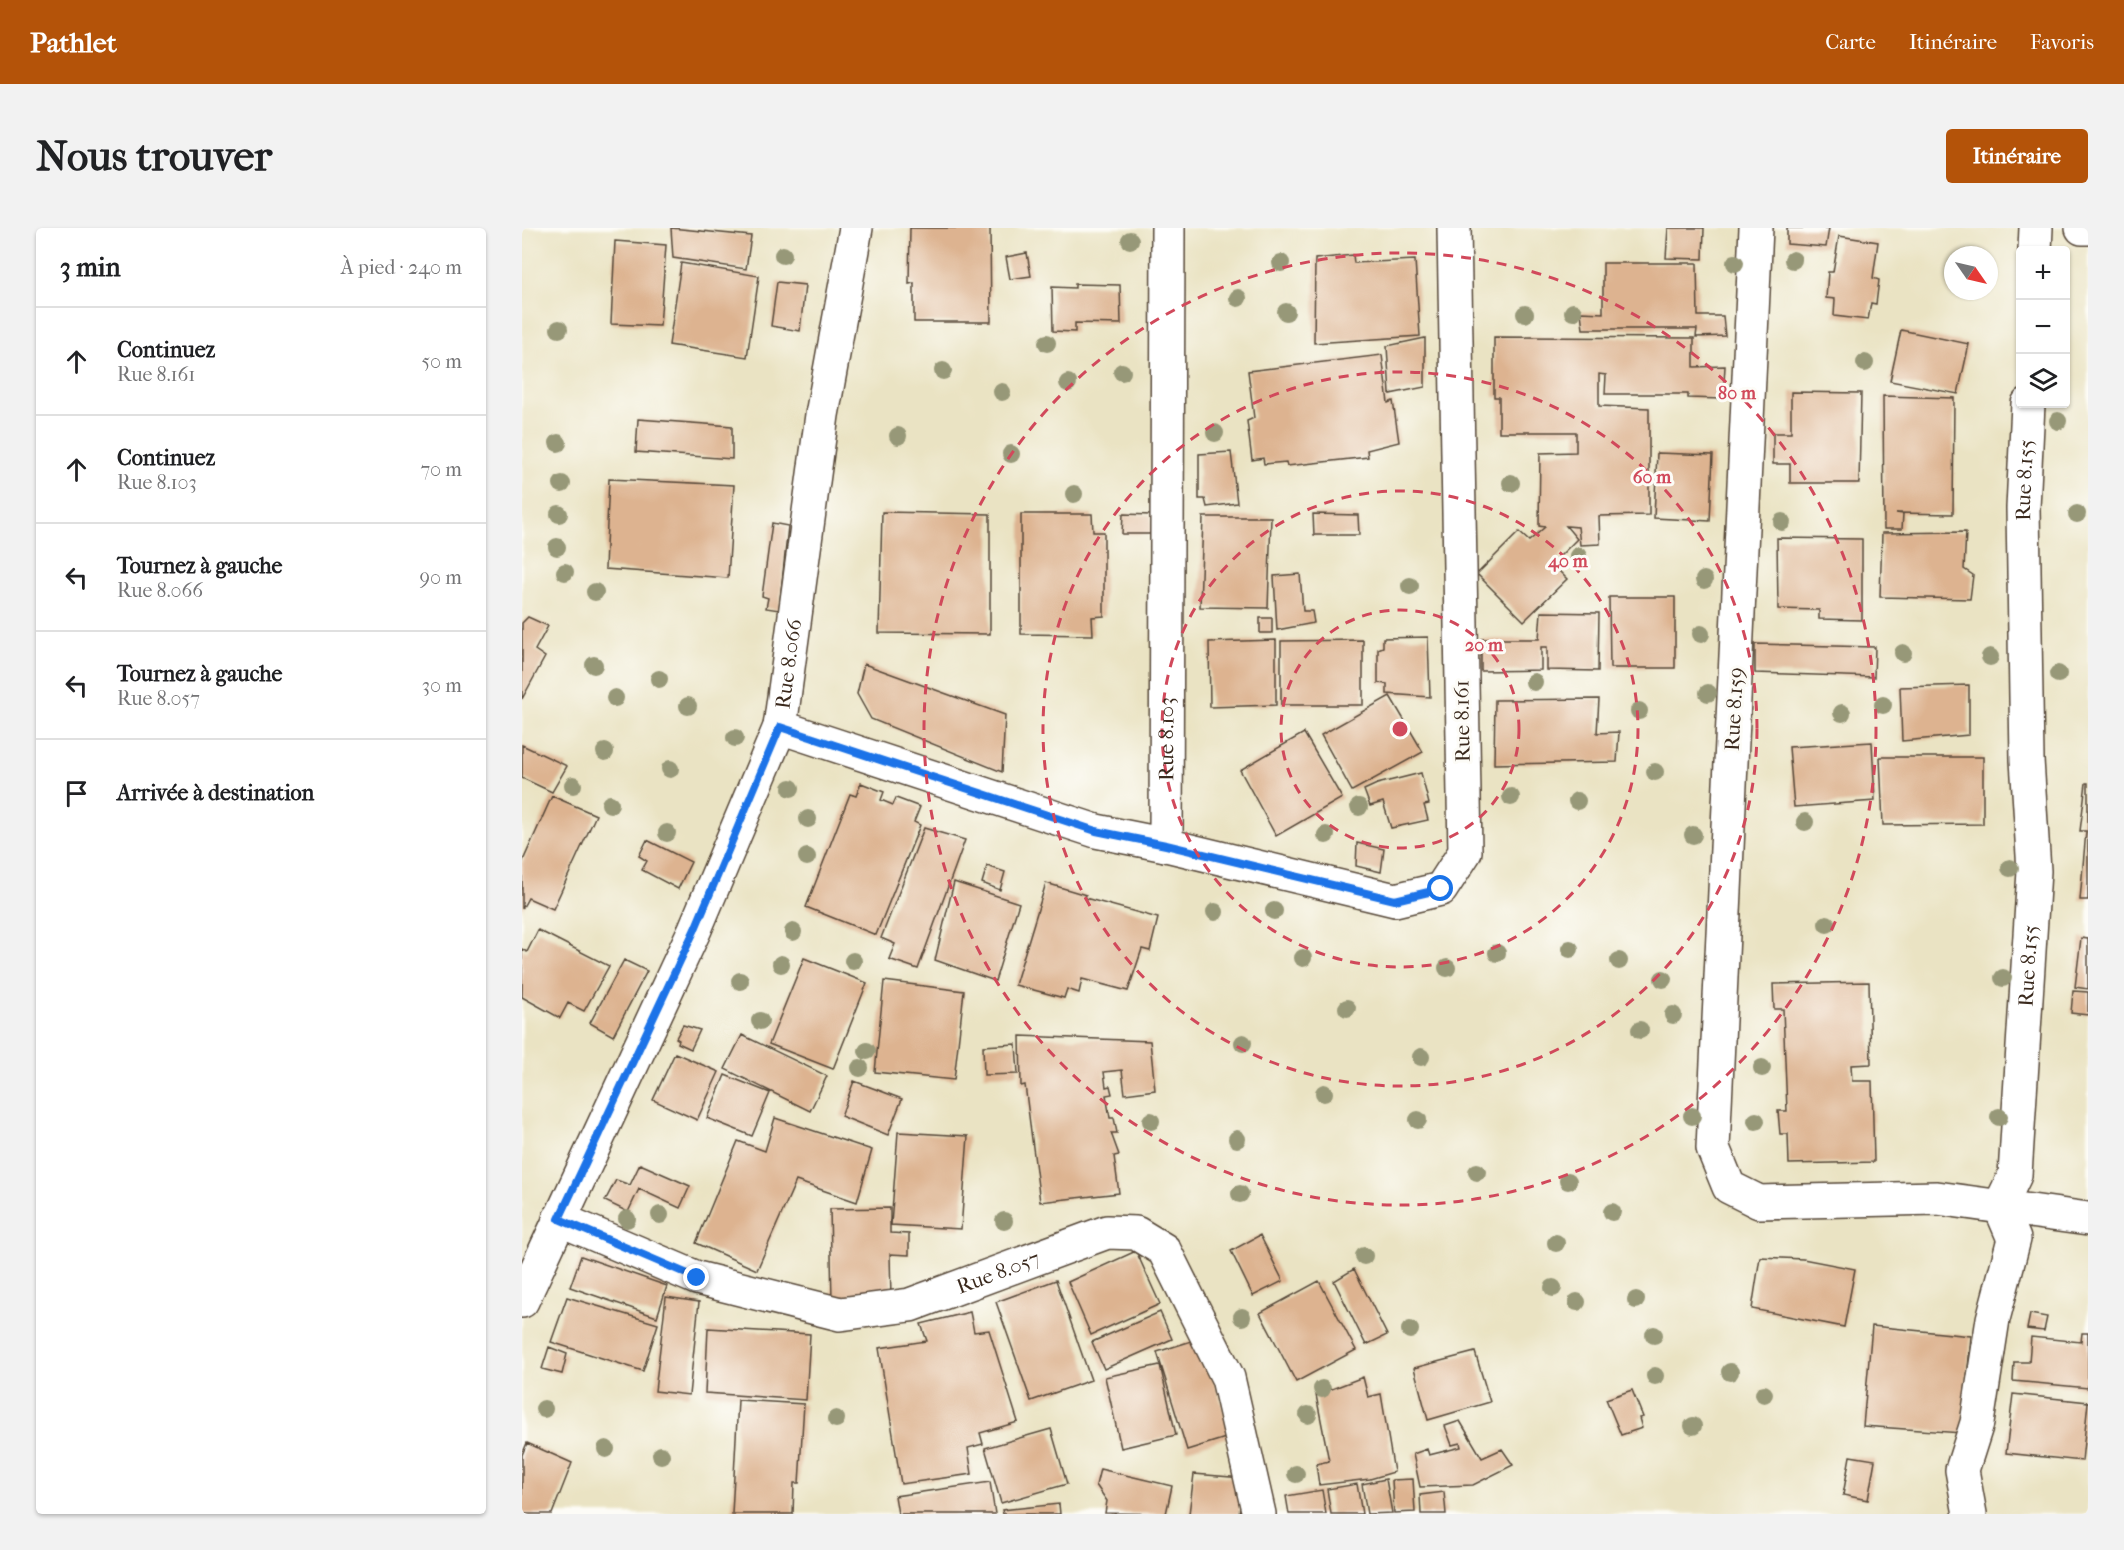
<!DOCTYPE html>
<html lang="fr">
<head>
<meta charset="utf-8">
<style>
	:root { --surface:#fff; --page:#f2f2f2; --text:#202124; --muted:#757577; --line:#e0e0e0; --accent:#b45309 }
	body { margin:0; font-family:"IM FELL French Canon",serif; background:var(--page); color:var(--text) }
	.controls { position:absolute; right:18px; top:18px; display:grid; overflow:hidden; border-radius:6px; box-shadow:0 2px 4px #0004 }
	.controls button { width:54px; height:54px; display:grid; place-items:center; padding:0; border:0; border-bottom:2px solid var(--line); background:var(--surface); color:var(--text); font:30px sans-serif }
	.compass { position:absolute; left:1422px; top:18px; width:54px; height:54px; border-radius:50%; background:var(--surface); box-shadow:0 2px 4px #0004; rotate:124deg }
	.stop { position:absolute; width:18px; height:18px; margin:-14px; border:4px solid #1a73e8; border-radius:50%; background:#fff }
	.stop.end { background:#1a73e8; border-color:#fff; box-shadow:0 2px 6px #0008 }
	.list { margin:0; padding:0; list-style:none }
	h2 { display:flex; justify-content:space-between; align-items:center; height:78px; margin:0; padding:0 24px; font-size:26px }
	h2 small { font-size:20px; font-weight:400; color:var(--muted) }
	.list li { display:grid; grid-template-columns:39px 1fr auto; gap:18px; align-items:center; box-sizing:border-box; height:108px; padding:0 24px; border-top:2px solid var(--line) }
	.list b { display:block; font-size:22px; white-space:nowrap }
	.list p { margin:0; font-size:20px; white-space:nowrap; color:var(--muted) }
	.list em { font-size:20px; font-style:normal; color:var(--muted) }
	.icon { flex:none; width:33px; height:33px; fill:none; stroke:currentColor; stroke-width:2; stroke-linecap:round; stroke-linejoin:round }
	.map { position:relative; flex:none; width:1566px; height:1286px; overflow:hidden; border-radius:6px }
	header { display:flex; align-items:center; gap:36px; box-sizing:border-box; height:84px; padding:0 30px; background:var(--accent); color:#fff }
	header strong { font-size:28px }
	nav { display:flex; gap:33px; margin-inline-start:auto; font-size:21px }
	.intro { display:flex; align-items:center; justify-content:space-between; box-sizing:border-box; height:144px; padding:0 36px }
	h1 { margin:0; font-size:42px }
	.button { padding:15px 27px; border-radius:6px; background:var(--accent); color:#fff; font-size:21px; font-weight:700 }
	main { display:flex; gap:36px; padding:0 36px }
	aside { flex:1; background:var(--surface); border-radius:6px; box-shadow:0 2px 4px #0004 }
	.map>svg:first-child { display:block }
	.building { fill:#ddb390 }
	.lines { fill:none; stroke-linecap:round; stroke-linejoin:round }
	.minor-casing { stroke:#554637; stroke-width:36 }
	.minor { stroke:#fff; stroke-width:33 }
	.tree { fill:#979878 }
	.route { stroke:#1a73e8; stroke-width:8 }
	.ring { fill:none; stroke:#d1495b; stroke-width:3; stroke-dasharray:10 8 }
	.labels { text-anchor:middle; stroke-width:6; stroke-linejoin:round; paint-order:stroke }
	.street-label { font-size:21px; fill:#3b2a1e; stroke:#fdfcf7 }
	.centre { fill:#d1495b; stroke:#fdfcf7; stroke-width:3 }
	.ring-label { font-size:18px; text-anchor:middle; font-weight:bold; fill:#d1495b; stroke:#fdfcf7; stroke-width:6; stroke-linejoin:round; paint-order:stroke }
</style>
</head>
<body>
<header>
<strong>Pathlet</strong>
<nav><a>Carte</a><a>Itinéraire</a><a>Favoris</a></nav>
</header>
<div class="intro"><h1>Nous trouver</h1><a class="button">Itinéraire</a></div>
<main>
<aside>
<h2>3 min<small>À pied · 240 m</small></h2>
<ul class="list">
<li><svg class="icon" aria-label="ahead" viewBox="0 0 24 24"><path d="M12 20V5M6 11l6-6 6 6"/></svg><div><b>Continuez</b><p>Rue 8.161</p></div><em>50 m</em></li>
<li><svg class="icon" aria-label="ahead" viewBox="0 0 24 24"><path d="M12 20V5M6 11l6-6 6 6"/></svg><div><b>Continuez</b><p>Rue 8.103</p></div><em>70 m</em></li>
<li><svg class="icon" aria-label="left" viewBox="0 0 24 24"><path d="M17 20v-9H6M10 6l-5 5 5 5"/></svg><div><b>Tournez à gauche</b><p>Rue 8.066</p></div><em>90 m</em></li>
<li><svg class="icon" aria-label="left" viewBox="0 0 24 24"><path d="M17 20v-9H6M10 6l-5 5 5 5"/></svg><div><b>Tournez à gauche</b><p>Rue 8.057</p></div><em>30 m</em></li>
<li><svg class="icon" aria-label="arrive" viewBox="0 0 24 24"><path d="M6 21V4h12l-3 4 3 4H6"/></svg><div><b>Arrivée à destination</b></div></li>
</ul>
</aside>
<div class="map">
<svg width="1566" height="1286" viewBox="0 0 1566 1286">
	<rect width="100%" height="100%" fill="#fdfcf7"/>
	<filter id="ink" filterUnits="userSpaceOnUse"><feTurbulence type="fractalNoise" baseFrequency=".0167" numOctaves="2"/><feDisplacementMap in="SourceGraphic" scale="12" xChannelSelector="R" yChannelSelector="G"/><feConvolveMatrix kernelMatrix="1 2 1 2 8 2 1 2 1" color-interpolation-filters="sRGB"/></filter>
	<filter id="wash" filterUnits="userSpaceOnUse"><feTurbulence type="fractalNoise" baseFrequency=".008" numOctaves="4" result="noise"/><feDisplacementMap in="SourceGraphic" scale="24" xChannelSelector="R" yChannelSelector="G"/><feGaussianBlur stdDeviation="1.35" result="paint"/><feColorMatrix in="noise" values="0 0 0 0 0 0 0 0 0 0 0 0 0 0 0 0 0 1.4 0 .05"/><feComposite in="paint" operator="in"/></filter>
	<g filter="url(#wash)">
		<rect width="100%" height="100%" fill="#eae3c3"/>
		<g id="blocks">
			<path class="building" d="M149,0L229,8L224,41L151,30Z
				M388,0H468L469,94H392V55L387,56Z
				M1146,0H1182L1181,31L1144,30Z
				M1265,0H1307L1304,19L1265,16Z
				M1317,8L1356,14L1351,50L1357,52L1354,76L1349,75L1346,92L1312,88L1313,71L1304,70L1306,44H1311Z
				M93,13L144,17L138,98L89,96Z
				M505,25L509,48L488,51L484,29Z
				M831,27L832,35L893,32L898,108L792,115L793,31Z
				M159,35L237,48L225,129L147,117Z
				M1081,35H1175L1176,88H1201L1203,108L1174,109L1175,101H1061L1059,84L1081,85Z
				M255,54L283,57L278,103L249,98Z
				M553,56L598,57L599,96L553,95V104L531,103L530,59L553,60Z
				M1379,102L1447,116L1436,166L1368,153Z
				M972,109L1172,110V139L1203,138L1201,171L1166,170V166H1083L1084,147L1077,146V178L1127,180V287L1077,288L1078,316L1058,317L1056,299L1044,298L1055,311L1030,336L1045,351L1002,393L955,346L997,304L1007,313L1023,299L1017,298L1018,225L1054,224V204H977V169H972Z
				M903,110V159L868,166L865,118Z
				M860,127L866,175L871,173L877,214L845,222L846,229L765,238L764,234L742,236L741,230L730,232L725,193L732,190L726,143Z
				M1269,164L1339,165L1337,255H1268V236H1251V205H1269Z
				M1361,168L1432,170L1431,286L1374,285L1381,286L1380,301H1362Z
				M116,191L210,198V231L114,224Z
				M709,224L715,275L685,279L683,271H677V226Z
				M1135,225L1191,227L1188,293L1132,290Z
				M87,251L212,257L206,350L83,341Z
				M360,284L468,286V406L357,405Z
				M499,286H570L571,304H582V388L570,389L571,407L499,406Z
				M601,286L629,287L630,306H600Z
				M791,286L836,287L837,307H792Z
				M681,289H749L746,380L678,379Z
				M250,295L266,298L257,382L244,380L246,370L240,368Z
				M1444,304L1442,341L1451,347L1448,371L1358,369L1360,305Z
				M1255,310L1340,311V392L1297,391V382L1256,381Z
				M778,346L781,383H790L792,395L755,402L752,348Z
				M1087,369H1153V440H1088Z
				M1019,384L1077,385L1076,443L1025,442V419H1019V442L959,443V411H1017Z
				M6,389L26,398L13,422L23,429L0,471V395Z
				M738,390H750V405H738Z
				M906,409L908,469L865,466V456L856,455V421L861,419V410Z
				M754,412V477L688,479L687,414Z
				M841,412V477H759V413Z
				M1233,416L1353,419L1352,449L1233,445Z
				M342,436L483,487L480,544L349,491L335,466Z
				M1447,457V507L1380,513L1378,459Z
				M868,468L901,524L830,563L799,507Z
				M1077,471L1075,505L1097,504L1095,534L972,536L973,472Z
				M782,505L820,570L754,608L718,542Z
				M1350,514L1353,573L1272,579L1267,519Z
				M0,517L45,538L30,564L0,550Z
				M1358,529H1461V596L1361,597Z
				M899,545L907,576L902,577L906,592L869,600L861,574L848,578L842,562L855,556Z
				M339,555L362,564L359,572L371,577L374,570L398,579L392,594L398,597L354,707L284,679L328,566L334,568Z
				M1564,555H1566V672H1558L1564,603H1558Z
				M30,568L74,587L31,681L6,670L0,681V635Z
				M402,600L443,612L396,741L367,731L373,716L359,710Z
				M125,612L169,634L156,661L120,642L125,633L117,628Z
				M835,615L862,621L859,644L834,638Z
				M465,638L483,644L478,662L460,655Z
				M432,654L497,675L473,753L413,732Z
				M524,655L564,667L563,670L636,690L628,723L620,721L606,763L560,751L557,765L545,761L542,770L493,757Z
				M16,702L87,738L62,783L46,775L38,790L0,769V721L5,724Z
				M1559,710L1566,711V761L1553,759Z
				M282,730L345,755L311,841L247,816Z
				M102,732L125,743L91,808L68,795Z
				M362,753L442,763L432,852L353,844Z
				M1347,754L1349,836L1329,837L1330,853H1350L1352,934L1267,936L1266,906H1258L1256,883H1265L1261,781H1252L1251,756Z
				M1551,763L1566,764V787L1549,785Z
				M161,797L178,802L169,821L156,815L157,812L154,810Z
				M220,807L305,848L288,883L203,841Z
				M498,808L628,813L633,862L603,866L600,842L582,844L584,859L588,858L590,866L584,867L588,890H592L595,905H589L597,927L592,928L597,965L518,974L503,857L499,858Z
				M494,816L496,846L462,847L461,818Z
				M153,825L197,844L175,892L131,872Z
				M203,847L248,865L230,908L185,890Z
				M332,853L380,871L366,907L319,888Z
				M253,890L350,922L335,974L274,953L235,1042L174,1015L216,913L243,923Z
				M376,904L446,908L439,1001L369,997Z
				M118,936L168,958L158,980L117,961L106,984L83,973L94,952L108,957Z
				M368,980V1005L387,1006V1027L368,1026L369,1071L310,1073L308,981Z
				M738,1007L761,1053L731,1068L709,1023Z
				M614,1023L638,1076L569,1107L546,1054Z
				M59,1028L145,1058L135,1089L48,1059Z
				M1238,1029L1281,1031L1333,1041L1322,1099L1230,1081Z
				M832,1041L865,1107L844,1117L812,1053Z
				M534,1052L569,1152L509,1173L474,1074Z
				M797,1053L834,1122L774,1154L738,1085Z
				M45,1069L136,1096L121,1143L29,1114Z
				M144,1069L177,1074L167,1167L133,1163Z
				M448,1084L452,1104L467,1102L496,1194L458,1205L461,1216L446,1220L450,1246L379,1256L357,1120L405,1113L399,1096Z
				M638,1084L650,1111L582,1141L570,1114Z
				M1508,1086L1525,1089L1522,1103L1505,1101Z
				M1350,1098L1449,1108L1440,1205L1341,1198Z
				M186,1100L288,1106L284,1172L183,1165Z
				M1560,1105H1566V1160L1491,1153L1492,1134H1507L1509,1109L1559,1114Z
				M679,1110L710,1208L665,1222L635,1124Z
				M27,1119L45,1126L40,1146L20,1141Z
				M953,1124L968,1174L906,1192L892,1140Z
				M638,1137L654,1207L599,1220L583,1149Z
				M841,1149L846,1169L859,1166L872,1244L848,1251L797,1257L794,1236L807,1233L794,1167Z
				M1110,1162L1121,1189L1117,1190L1120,1200L1099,1207L1084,1171Z
				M1491,1166L1566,1174L1560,1233L1484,1225Z
				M216,1172L282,1176L277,1255H272L271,1286H210Z
				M938,1193L960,1230L980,1221L991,1237L951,1257L898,1259L891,1226L905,1221L907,1227L939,1219L938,1215L930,1217L923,1198Z
				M529,1201L545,1256L479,1275L463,1220Z
				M5,1215L50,1235L30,1286H0V1227Z
				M1328,1228L1353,1232L1346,1272L1321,1267Z
				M578,1241L650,1258L644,1286L583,1285L585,1273L574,1257Z
				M672,1246L721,1250L717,1286H667Z
				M864,1251L870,1285L845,1286L840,1256Z
				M891,1251L893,1284L872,1285L870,1252Z
				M468,1254L473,1286H376L373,1268Z
				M835,1256L840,1286H809L805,1261Z
				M800,1262L804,1286H767L764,1268Z
				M922,1264L924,1286H899L898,1267Z
				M537,1276L538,1286H481L480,1282Z"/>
		</g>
	</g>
	<g filter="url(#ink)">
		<use href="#blocks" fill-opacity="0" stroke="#554637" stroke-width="1.5"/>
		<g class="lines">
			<g class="minor-casing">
				<g id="minor">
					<path d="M1234,0L1191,920L1207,959L1237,974L1415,970L1566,991"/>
					<path d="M1560,0H1566"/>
					<path d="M1513,22L1514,0"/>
					<path id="s1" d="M258,499L574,603L644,617L646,0"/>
					<path d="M644,617L873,672L919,661L943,624L932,0"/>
					<path id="s2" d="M37,991L175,1050L318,1086L388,1077L585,1004L614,1005L642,1022L706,1150L737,1286"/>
					<path id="s3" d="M0,1073L173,701L258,499L300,187L334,0"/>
					<path id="s4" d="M1448,1286L1440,1242L1455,1195L1471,1091L1492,1011L1478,978L1493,947L1512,643L1505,532L1501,280L1506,176"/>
				</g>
			</g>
			<use href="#minor" class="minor"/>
		</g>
		<g class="tree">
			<circle cx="608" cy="12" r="9"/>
			<circle cx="261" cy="27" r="9"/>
			<circle cx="1271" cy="32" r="9"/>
			<circle cx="759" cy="35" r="9"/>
			<circle cx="1213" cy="35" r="9"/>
			<circle cx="716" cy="70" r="9"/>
			<circle cx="764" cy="84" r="9"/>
			<circle cx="1051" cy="84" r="9"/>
			<circle cx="1003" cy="86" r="9"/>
			<circle cx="37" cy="101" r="9"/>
			<circle cx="525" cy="115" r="9"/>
			<circle cx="1343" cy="135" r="9"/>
			<circle cx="421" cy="143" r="9"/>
			<circle cx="600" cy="144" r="9"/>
			<circle cx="546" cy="155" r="9"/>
			<circle cx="480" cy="164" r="9"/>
			<circle cx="1536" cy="193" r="9"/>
			<circle cx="693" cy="205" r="9"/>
			<circle cx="376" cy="208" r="9"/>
			<circle cx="36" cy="215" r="9"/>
			<circle cx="489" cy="226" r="9"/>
			<circle cx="989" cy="255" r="9"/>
			<circle cx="40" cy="256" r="9"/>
			<circle cx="552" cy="266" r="9"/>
			<circle cx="37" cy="286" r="9"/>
			<circle cx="1555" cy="286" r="9"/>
			<circle cx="1260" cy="294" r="9"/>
			<circle cx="35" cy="319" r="9"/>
			<circle cx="1056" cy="328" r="9"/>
			<circle cx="43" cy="344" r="9"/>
			<circle cx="1182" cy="352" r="9"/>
			<circle cx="888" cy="358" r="9"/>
			<circle cx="73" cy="364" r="9"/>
			<circle cx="1179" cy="406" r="9"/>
			<circle cx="1381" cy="425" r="9"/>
			<circle cx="1468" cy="429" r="9"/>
			<circle cx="72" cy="437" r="9"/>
			<circle cx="1536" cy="446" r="9"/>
			<circle cx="137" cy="451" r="9"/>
			<circle cx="1012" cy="454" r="9"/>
			<circle cx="1186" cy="465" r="9"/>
			<circle cx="93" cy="470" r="9"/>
			<circle cx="1361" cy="477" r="9"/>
			<circle cx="166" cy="478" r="9"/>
			<circle cx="1117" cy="483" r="9"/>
			<circle cx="1320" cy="485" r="9"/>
			<circle cx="213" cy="510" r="9"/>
			<circle cx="83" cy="524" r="9"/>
			<circle cx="148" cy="541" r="9"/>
			<circle cx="1133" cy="544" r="9"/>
			<circle cx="51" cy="557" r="9"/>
			<circle cx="269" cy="560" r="9"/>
			<circle cx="989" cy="569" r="9"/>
			<circle cx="1055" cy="573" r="9"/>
			<circle cx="88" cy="576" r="9"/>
			<circle cx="837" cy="579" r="9"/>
			<circle cx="286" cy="591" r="9"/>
			<circle cx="1283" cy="594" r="9"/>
			<circle cx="145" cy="605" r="9"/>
			<circle cx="804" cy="607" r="9"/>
			<circle cx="1171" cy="607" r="9"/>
			<circle cx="285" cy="629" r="9"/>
			<circle cx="1488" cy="640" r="9"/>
			<circle cx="752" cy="683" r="9"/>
			<circle cx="693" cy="684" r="9"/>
			<circle cx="1305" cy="696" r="9"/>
			<circle cx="271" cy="704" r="9"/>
			<circle cx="1048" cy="721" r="9"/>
			<circle cx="975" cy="725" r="9"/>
			<circle cx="781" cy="730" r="9"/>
			<circle cx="331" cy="733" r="9"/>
			<circle cx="1097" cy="733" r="9"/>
			<circle cx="259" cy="736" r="9"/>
			<circle cx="925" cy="740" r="9"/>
			<circle cx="1481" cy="750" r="9"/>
			<circle cx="1141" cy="751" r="9"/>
			<circle cx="218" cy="753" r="9"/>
			<circle cx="825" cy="780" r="9"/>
			<circle cx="1151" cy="787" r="9"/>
			<circle cx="238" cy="793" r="9"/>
			<circle cx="1118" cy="802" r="9"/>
			<circle cx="721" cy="815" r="9"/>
			<circle cx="345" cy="823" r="9"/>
			<circle cx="899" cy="829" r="9"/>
			<circle cx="338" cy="840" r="9"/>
			<circle cx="1240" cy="840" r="9"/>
			<circle cx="802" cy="865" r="9"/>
			<circle cx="1170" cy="888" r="9"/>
			<circle cx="1477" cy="889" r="9"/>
			<circle cx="896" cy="892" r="9"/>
			<circle cx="629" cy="893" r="9"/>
			<circle cx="1234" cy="893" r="9"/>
			<circle cx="715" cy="911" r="9"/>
			<circle cx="955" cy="944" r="9"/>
			<circle cx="1046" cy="953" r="9"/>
			<circle cx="718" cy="966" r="9"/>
			<circle cx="1090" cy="984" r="9"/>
			<circle cx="138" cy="987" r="9"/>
			<circle cx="105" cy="991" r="9"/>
			<circle cx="482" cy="993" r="9"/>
			<circle cx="1034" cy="1015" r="9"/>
			<circle cx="842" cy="1028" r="9"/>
			<circle cx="1031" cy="1060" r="9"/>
			<circle cx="1114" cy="1072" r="9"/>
			<circle cx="1055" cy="1074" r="9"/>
			<circle cx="720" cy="1089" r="9"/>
			<circle cx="888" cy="1102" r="9"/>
			<circle cx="1132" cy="1107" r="9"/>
			<circle cx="1208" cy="1144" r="9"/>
			<circle cx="1133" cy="1148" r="9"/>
			<circle cx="800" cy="1161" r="9"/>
			<circle cx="1242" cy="1166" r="9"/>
			<circle cx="22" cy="1181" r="9"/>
			<circle cx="786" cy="1187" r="9"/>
			<circle cx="314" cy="1191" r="9"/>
			<circle cx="1171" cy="1198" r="9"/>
			<circle cx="84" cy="1221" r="9"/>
			<circle cx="139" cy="1227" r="9"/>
			<circle cx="774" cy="1246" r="9"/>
		</g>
	</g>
	<g class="lines" filter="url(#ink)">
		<path class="route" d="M175,1050L37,991L173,701L258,499L574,603L644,617L873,672L919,661"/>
	</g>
	<g class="ring">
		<circle cx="878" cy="501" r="119"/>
		<circle cx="878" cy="501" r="238"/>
		<circle cx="878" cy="501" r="357"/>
		<circle cx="878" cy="501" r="476"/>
	</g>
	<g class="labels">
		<g class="street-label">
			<text dy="7" stroke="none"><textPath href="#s4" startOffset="1048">Rue 8.155</textPath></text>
			<text dy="7" stroke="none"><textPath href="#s3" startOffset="693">Rue 8.066</textPath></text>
			<text transform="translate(1212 481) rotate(-87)" y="7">Rue 8.159</text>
			<text transform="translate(940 493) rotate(-91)" y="7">Rue 8.161</text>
			<text dy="7" stroke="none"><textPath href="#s1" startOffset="510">Rue 8.103</textPath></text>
			<text dy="7" stroke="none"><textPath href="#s4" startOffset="562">Rue 8.155</textPath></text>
			<text dy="7" stroke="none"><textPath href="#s2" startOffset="462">Rue 8.057</textPath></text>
		</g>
	</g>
	<circle cx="878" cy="501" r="9" class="centre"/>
	<g class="ring-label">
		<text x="1215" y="171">80 m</text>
		<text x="1130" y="255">60 m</text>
		<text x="1046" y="339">40 m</text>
		<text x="962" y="423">20 m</text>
	</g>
</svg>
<div class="controls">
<button>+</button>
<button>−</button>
<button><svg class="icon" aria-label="layers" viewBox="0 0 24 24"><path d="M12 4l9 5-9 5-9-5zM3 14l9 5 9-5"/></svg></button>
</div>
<svg class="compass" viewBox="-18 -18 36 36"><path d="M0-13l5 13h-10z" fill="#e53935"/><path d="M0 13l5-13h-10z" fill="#757577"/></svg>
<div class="stop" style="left:919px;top:661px"></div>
<div class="stop end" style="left:175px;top:1050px"></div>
</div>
</main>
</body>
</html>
